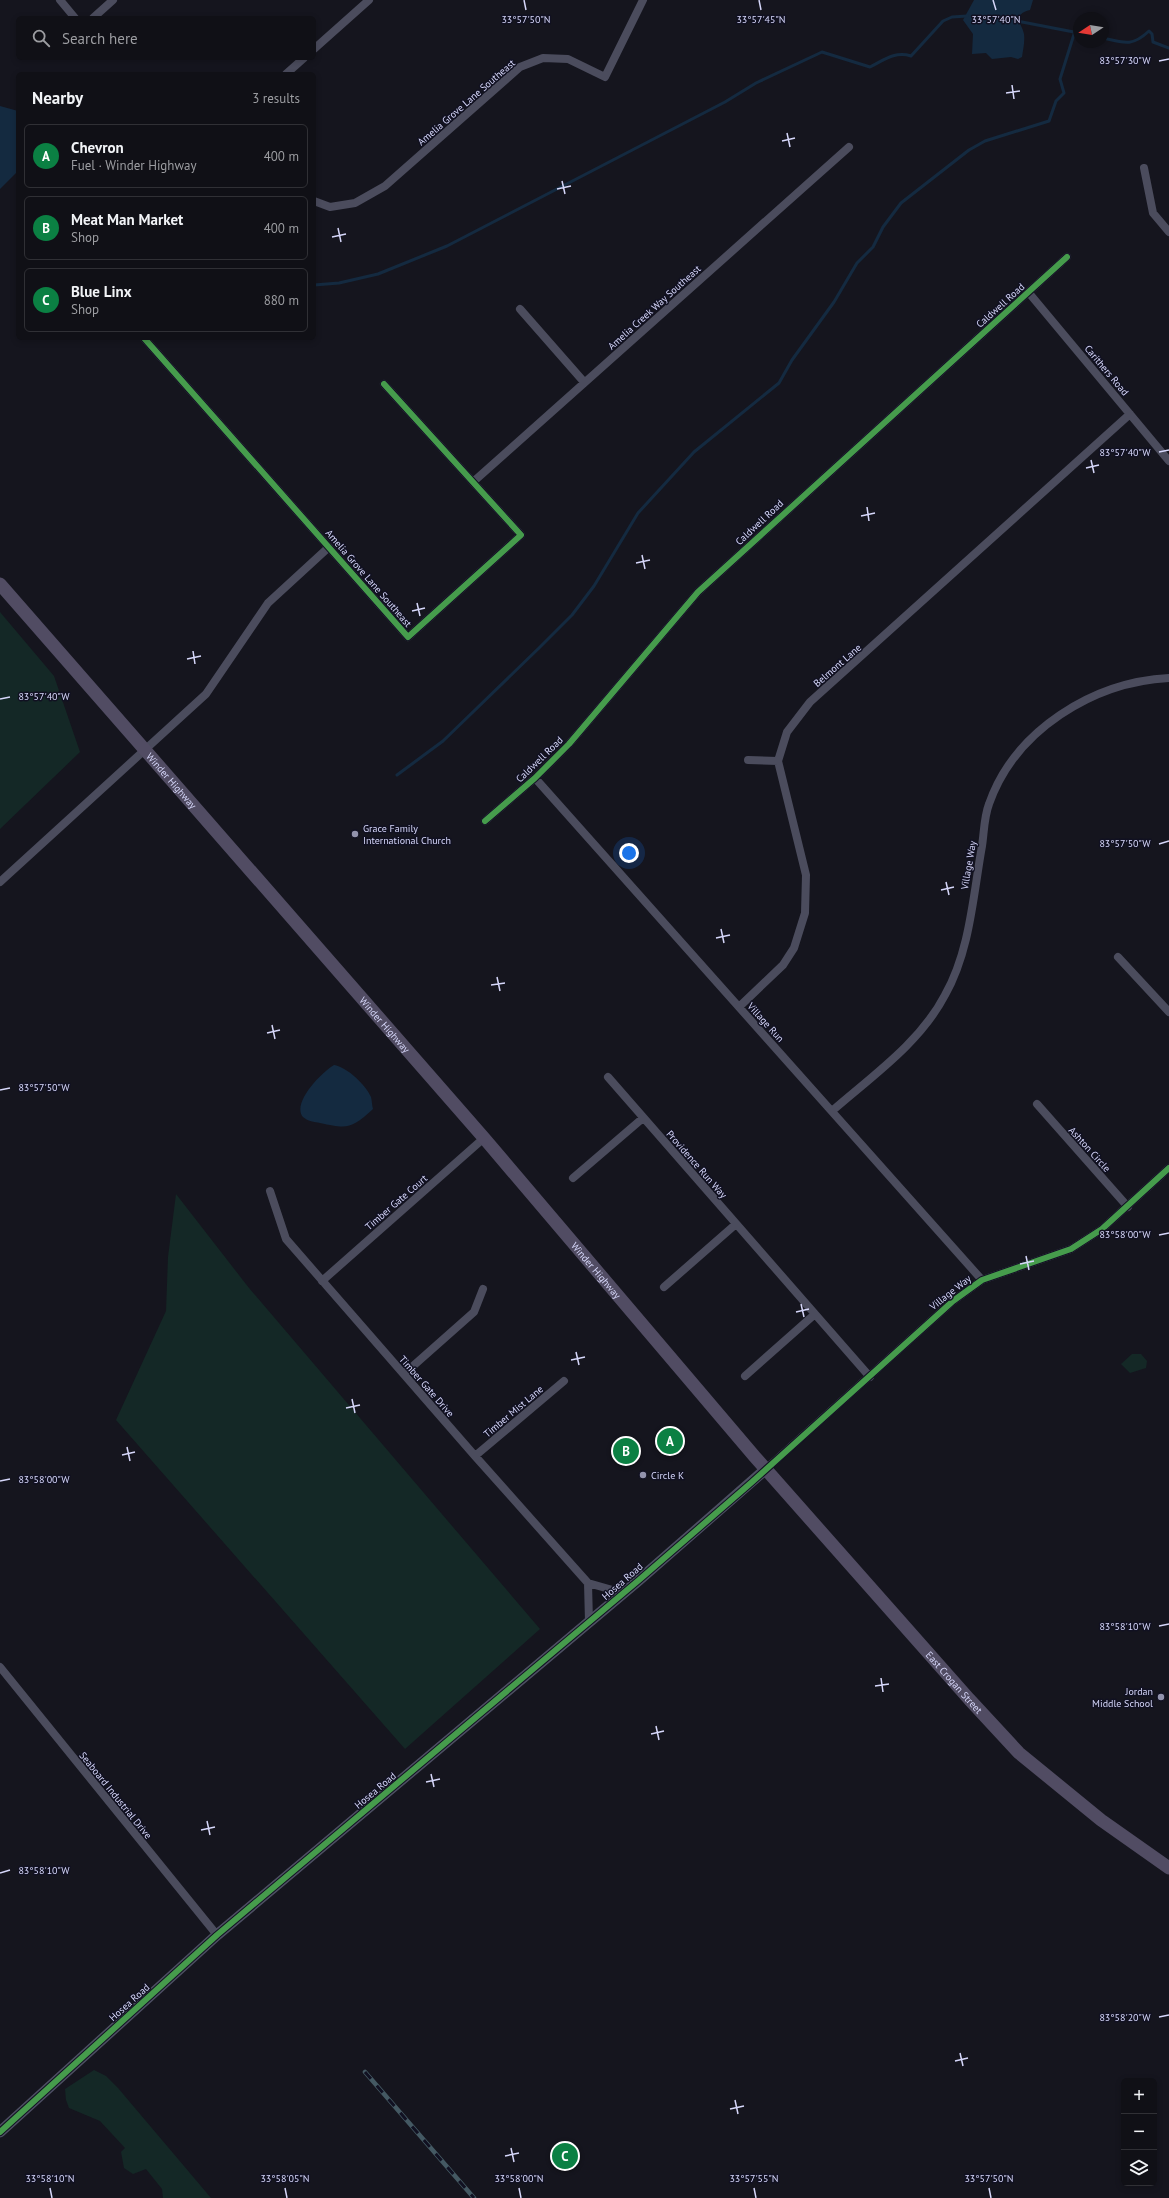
<!DOCTYPE html>
<html lang="en">
<head>
<meta charset="utf-8">
<style>
	:root { --surface:#101016; --page:#19191f; --text:#f1f3f6; --muted:#9c9da1; --line:#303035; --accent:#0b8043 }
	body { margin:0; font-family:"PT Sans",sans-serif; background:var(--page); color:var(--text) }
	.controls { position:absolute; right:12px; bottom:12px; display:grid; overflow:hidden; border-radius:6px; box-shadow:0 2px 6px #0003 }
	.controls button { width:36px; height:36px; display:grid; place-items:center; padding:0; border:0; border-bottom:1px solid var(--line); background:var(--surface); color:var(--text); font:20px sans-serif }
	.compass { position:absolute; left:1073px; top:12px; width:36px; height:36px; border-radius:50%; background:var(--surface); box-shadow:0 2px 6px #0003; rotate:258deg }
	.you { position:absolute; left:629px; top:853px; width:14px; height:14px; margin:-10px; border:3px solid #fff; border-radius:50%; background:#1a73e8; box-shadow:0 0 0 6px #1a73e833 }
	.badge { display:grid; place-items:center; width:26px; height:26px; border-radius:50%; background:var(--accent); color:#fff; font-size:13px; font-weight:700 }
	.pin { position:absolute; translate:-50% -50%; border:2px solid #fff; box-shadow:0 1px 4px #0006 }
	.list { margin:0; padding:0; list-style:none }
	h2 { display:flex; justify-content:space-between; align-items:center; height:52px; margin:0; padding:0 16px; font-size:17px }
	h2 small { font-size:13px; font-weight:400; color:var(--muted) }
	.list li { display:grid; grid-template-columns:26px 1fr auto; gap:12px; align-items:center; box-sizing:border-box; height:64px; margin:0 8px 8px; padding:0 8px; border:1px solid var(--line); border-radius:6px }
	.list b { display:block; font-size:15px; white-space:nowrap }
	.list p { margin:0; font-size:13px; white-space:nowrap; color:var(--muted) }
	.list em { font-size:13px; font-style:normal; color:var(--muted) }
	.icon { flex:none; width:22px; height:22px; fill:none; stroke:currentColor; stroke-width:2; stroke-linecap:round; stroke-linejoin:round }
	.map { position:relative; flex:none; width:1169px; height:2198px; overflow:hidden }
	.search { position:absolute; background:var(--surface); box-shadow:0 2px 6px #0003; left:16px; top:16px; width:300px; height:44px; display:flex; align-items:center; gap:10px; box-sizing:border-box; padding:0 14px; border-radius:6px; color:var(--muted); font-size:15px }
	.panel { position:absolute; background:var(--surface); box-shadow:0 2px 6px #0003; left:16px; top:72px; width:300px; height:268px; border-radius:6px }
	.map>svg:first-child { display:block }
	.green { fill:#142826 }
	.water { fill:#142a40 }
	.lines { fill:none; stroke-linecap:round; stroke-linejoin:round }
	.stream { stroke:#142a40; stroke-width:3 }
	.street { stroke:#4b4c5d; stroke-width:8 }
	.secondary { stroke:#4e5063; stroke-width:11 }
	.primary { stroke:#514c63; stroke-width:13 }
	.rail-casing { stroke:#445963; stroke-width:4.5 }
	.rail { stroke:#112; stroke-width:3; stroke-dasharray:9; stroke-linecap:butt }
	.cycleway-casing { stroke:#112; stroke-width:8 }
	.cycleway { stroke:#469c4c; stroke-width:6 }
	.ticks { fill:none; stroke:#d6d7fa; stroke-width:1.5 }
	.poi-dot { fill:#9293ad; stroke:#112; stroke-width:1.5 }
	.labels { text-anchor:middle; stroke-width:3; stroke-linejoin:round; paint-order:stroke }
	.street-label { font-size:10px; fill:#d6d7fa; stroke:#112 }
	.poi-label { font-size:10px; fill:#d6d7fa; stroke:#112; text-anchor:start }
	.ticks-label { font-size:10px; text-anchor:middle; fill:#d6d7fa; stroke:#112; stroke-width:3; stroke-linejoin:round; paint-order:stroke }
</style>
</head>
<body>
<div class="map">
<svg width="1169" height="2198" viewBox="0 0 1169 2198">
	<rect width="100%" height="100%" fill="#15151e"/>
	<path class="green" d="M0,612L54,676L80,752L0,829Z
		M176,1194L249,1288L540,1629L405,1749L116,1420L166,1311L168,1257Z
		M1132,1354H1141L1147,1361L1146,1368L1130,1373L1121,1364Z
		M94,2070L106,2076L118,2088L211,2198H163L162,2189L146,2169L133,2174L124,2168L121,2152L125,2148L100,2121L69,2108L66,2100L65,2089Z"/>
	<path class="water" d="M974,0H1033L1030,10C1011,15 1022,24 1024,34C1025,42 1023,50 1022,57L1018,59L1011,57L992,59L986,53L972,54L973,34L963,20Z
		M0,106L18,111V171L0,189Z
		M334,1065C347,1067 366,1085 371,1097C372,1101 372,1106 373,1109C351,1129 348,1129 320,1123C315,1122 307,1121 303,1117C291,1103 323,1071 334,1065Z"/>
	<g class="lines">
		<path class="stream" d="M1017,21L1079,33
			M1103,38C1124,43 1132,47 1149,31L1152,34L1153,42L1169,48
			M314,285L339,283L378,274L447,246L725,102L756,83L822,52L870,67C884,60 895,51 911,56L943,21L952,17L967,16
			M397,775L443,741L539,648L572,615L594,586L638,513L694,452L779,383L792,360L834,302L857,263L873,247L883,227L901,203L969,150L985,141L1049,121L1056,101L1064,93L1060,79L1075,31"/>
		<path class="street" d="M60,0L75,18
			M93,18L113,0
			M314,49L369,0
			M286,74L304,58
			M1144,168L1153,213L1169,232
			M314,201L330,207L355,203L385,186L520,67L543,58L568,59L605,77L643,0
			M1029,293L1169,461
			M520,309L584,382
			M144,338L408,637L521,535L384,384
			M473,482L849,147
			M748,760L778,761
			M535,778L982,1280
			M485,821L535,778L569,744L698,592L1067,257
			M0,882L206,694L268,603L329,547
			M1118,957L1169,1012
			M739,1007L783,965L794,948L805,913L806,875L778,761L787,732L810,702L1130,414
			M608,1077L870,1377
			M1037,1104L1128,1207
			M832,1111C872,1076 920,1043 945,995C970,951 973,896 982,846C984,833 984,817 989,804C1015,730 1093,682 1169,678
			M573,1178L643,1118
			M270,1191L286,1239L475,1456L588,1583L623,1593
			M322,1281L484,1138
			M664,1287L736,1224
			M404,1374L474,1312L483,1289
			M745,1376L815,1314
			M475,1456L564,1381
			M766,1469L953,1301L982,1280L1071,1249L1102,1229L1169,1168
			M588,1583L589,1622
			M0,1667L217,1935"/>
		<path class="secondary" d="M0,2132L217,1935L639,1580L766,1469"/>
		<path class="primary" id="s1" d="M0,584L484,1138L755,1457L969,1699L1019,1753L1101,1820L1169,1868"/>
		<g class="rail-casing">
			<path id="rail" d="M365,2072L474,2198"/>
		</g>
		<use href="#rail" class="rail"/>
		<g class="cycleway-casing">
			<path id="cycleway" d="M144,338L408,637L521,535L384,384
				M485,821L535,778L569,744L698,592L1067,257
				M0,2132L217,1935L639,1580L752,1482L953,1301L982,1280L1071,1249L1102,1229L1169,1168"/>
		</g>
		<use href="#cycleway" class="cycleway"/>
	</g>
	<path class="ticks" d="M524,0L526,10M759,0L761,10M993,0L996,10M1159,61L1169,59M1012,85L1014,99M1006,93L1020,91M787,133L790,147M782,141L795,138M562,181L565,194M557,189L571,186M338,228L341,242M332,237L346,234M1159,452L1169,450M1091,460L1094,473M1086,468L1099,465M867,507L869,521M861,516L875,513M642,555L645,569M636,563L650,560M417,603L420,616M412,611L425,608M193,651L195,664M187,659L201,656M0,699L10,697M1159,844L1169,841M946,882L949,895M941,890L954,887M721,929L724,943M716,938L730,935M497,977L500,991M491,985L505,983M272,1025L275,1039M267,1033L280,1030M0,1090L10,1088M1159,1235L1169,1233M1026,1256L1029,1270M1020,1264L1034,1261M801,1304L804,1317M796,1312L809,1309M576,1352L579,1365M571,1360L585,1357M352,1399L355,1413M346,1408L360,1405M127,1447L130,1461M122,1455L135,1452M0,1481L10,1479M1159,1626L1169,1624M881,1678L883,1692M875,1686L889,1684M656,1726L659,1740M651,1734L664,1731M431,1774L434,1787M426,1782L440,1779M207,1821L210,1835M201,1830L215,1827M0,1873L10,1870M1159,2017L1169,2015M960,2053L963,2066M955,2061L968,2058M735,2100L738,2114M730,2109L744,2106M511,2148L514,2162M505,2156L519,2153M50,2188L52,2198M285,2188L287,2198M519,2188L521,2198M754,2188L756,2198M989,2188L991,2198"/>
	<g class="poi-dot">
		<circle cx="355" cy="834" r="4"/>
		<circle cx="643" cy="1475" r="4"/>
		<circle cx="1161" cy="1697" r="4"/>
	</g>
	<g class="labels">
		<g class="street-label">
			<text transform="translate(466 102) rotate(-41)" y="4">Amelia Grove Lane Southeast</text>
			<text transform="translate(1000 305) rotate(-42)" y="4">Caldwell Road</text>
			<text transform="translate(654 307) rotate(-42)" y="4">Amelia Creek Way Southeast</text>
			<text transform="translate(1107 370) rotate(50)" y="4">Carithers Road</text>
			<text transform="translate(759 522) rotate(-43)" y="4">Caldwell Road</text>
			<text transform="translate(369 578) rotate(49)" y="4">Amelia Grove Lane Southeast</text>
			<text transform="translate(837 665) rotate(-41)" y="4">Belmont Lane</text>
			<text transform="translate(539 759) rotate(-44)" y="4">Caldwell Road</text>
			<text dy="4" stroke="none"><textPath href="#s1" startOffset="261">Winder Highway</textPath></text>
			<text transform="translate(968 865) rotate(-80)" y="4">Village Way</text>
			<text transform="translate(766 1022) rotate(48)" y="4">Village Run</text>
			<text dy="4" stroke="none"><textPath href="#s1" startOffset="585">Winder Highway</textPath></text>
			<text transform="translate(1090 1149) rotate(48)" y="4">Ashton Circle</text>
			<text transform="translate(697 1164) rotate(49)" y="4">Providence Run Way</text>
			<text transform="translate(396 1202) rotate(-41)" y="4">Timber Gate Court</text>
			<text dy="4" stroke="none"><textPath href="#s1" startOffset="909">Winder Highway</textPath></text>
			<text transform="translate(950 1292) rotate(-38)" y="4">Village Way</text>
			<text transform="translate(427 1386) rotate(49)" y="4">Timber Gate Drive</text>
			<text transform="translate(513 1411) rotate(-40)" y="4">Timber Mist Lane</text>
			<text transform="translate(622 1581) rotate(-41)" y="4">Hosea Road</text>
			<text dy="4" stroke="none"><textPath href="#s1" startOffset="1455">East Crogan Street</textPath></text>
			<text transform="translate(375 1790) rotate(-40)" y="4">Hosea Road</text>
			<text transform="translate(116 1795) rotate(51)" y="4">Seaboard Industrial Drive</text>
			<text transform="translate(129 2002) rotate(-42)" y="4">Hosea Road</text>
		</g>
		<g class="poi-label">
			<text x="363" y="832">Grace Family<tspan x="363" dy="12">International Church</tspan></text>
			<text x="651" y="1479">Circle K</text>
			<text x="1153" y="1695" text-anchor="end">Jordan<tspan x="1153" dy="12">Middle School</tspan></text>
		</g>
	</g>
	<g class="ticks-label">
		<text x="526" y="23">33°57'50"N</text>
		<text x="761" y="23">33°57'45"N</text>
		<text x="996" y="23">33°57'40"N</text>
		<text x="1125" y="64">83°57'30"W</text>
		<text x="1125" y="456">83°57'40"W</text>
		<text x="44" y="700">83°57'40"W</text>
		<text x="1125" y="847">83°57'50"W</text>
		<text x="44" y="1091">83°57'50"W</text>
		<text x="1125" y="1238">83°58'00"W</text>
		<text x="44" y="1483">83°58'00"W</text>
		<text x="1125" y="1630">83°58'10"W</text>
		<text x="44" y="1874">83°58'10"W</text>
		<text x="1125" y="2021">83°58'20"W</text>
		<text x="50" y="2182">33°58'10"N</text>
		<text x="285" y="2182">33°58'05"N</text>
		<text x="519" y="2182">33°58'00"N</text>
		<text x="754" y="2182">33°57'55"N</text>
		<text x="989" y="2182">33°57'50"N</text>
	</g>
</svg>
<div class="controls">
<button>+</button>
<button>−</button>
<button><svg class="icon" aria-label="layers" viewBox="0 0 24 24"><path d="M12 4l9 5-9 5-9-5zM3 14l9 5 9-5"/></svg></button>
</div>
<svg class="compass" viewBox="-18 -18 36 36"><path d="M0-13l5 13h-10z" fill="#e53935"/><path d="M0 13l5-13h-10z" fill="#9c9da1"/></svg>
<div class="you"></div>
<div class="pin badge" style="left:670px;top:1441px">A</div>
<div class="pin badge" style="left:626px;top:1451px">B</div>
<div class="pin badge" style="left:565px;top:2156px">C</div>
<div class="search"><svg class="icon" aria-label="search" viewBox="0 0 24 24"><circle cx="10" cy="10" r="6"/><path d="M15 15l6 6"/></svg>Search here</div>
<section class="panel">
<h2>Nearby<small>3 results</small></h2>
<ul class="list">
<li><span class="badge">A</span><div><b>Chevron</b><p>Fuel · Winder Highway</p></div><em>400 m</em></li>
<li><span class="badge">B</span><div><b>Meat Man Market</b><p>Shop</p></div><em>400 m</em></li>
<li><span class="badge">C</span><div><b>Blue Linx</b><p>Shop</p></div><em>880 m</em></li>
</ul>
</section>
</div>
</body>
</html>
